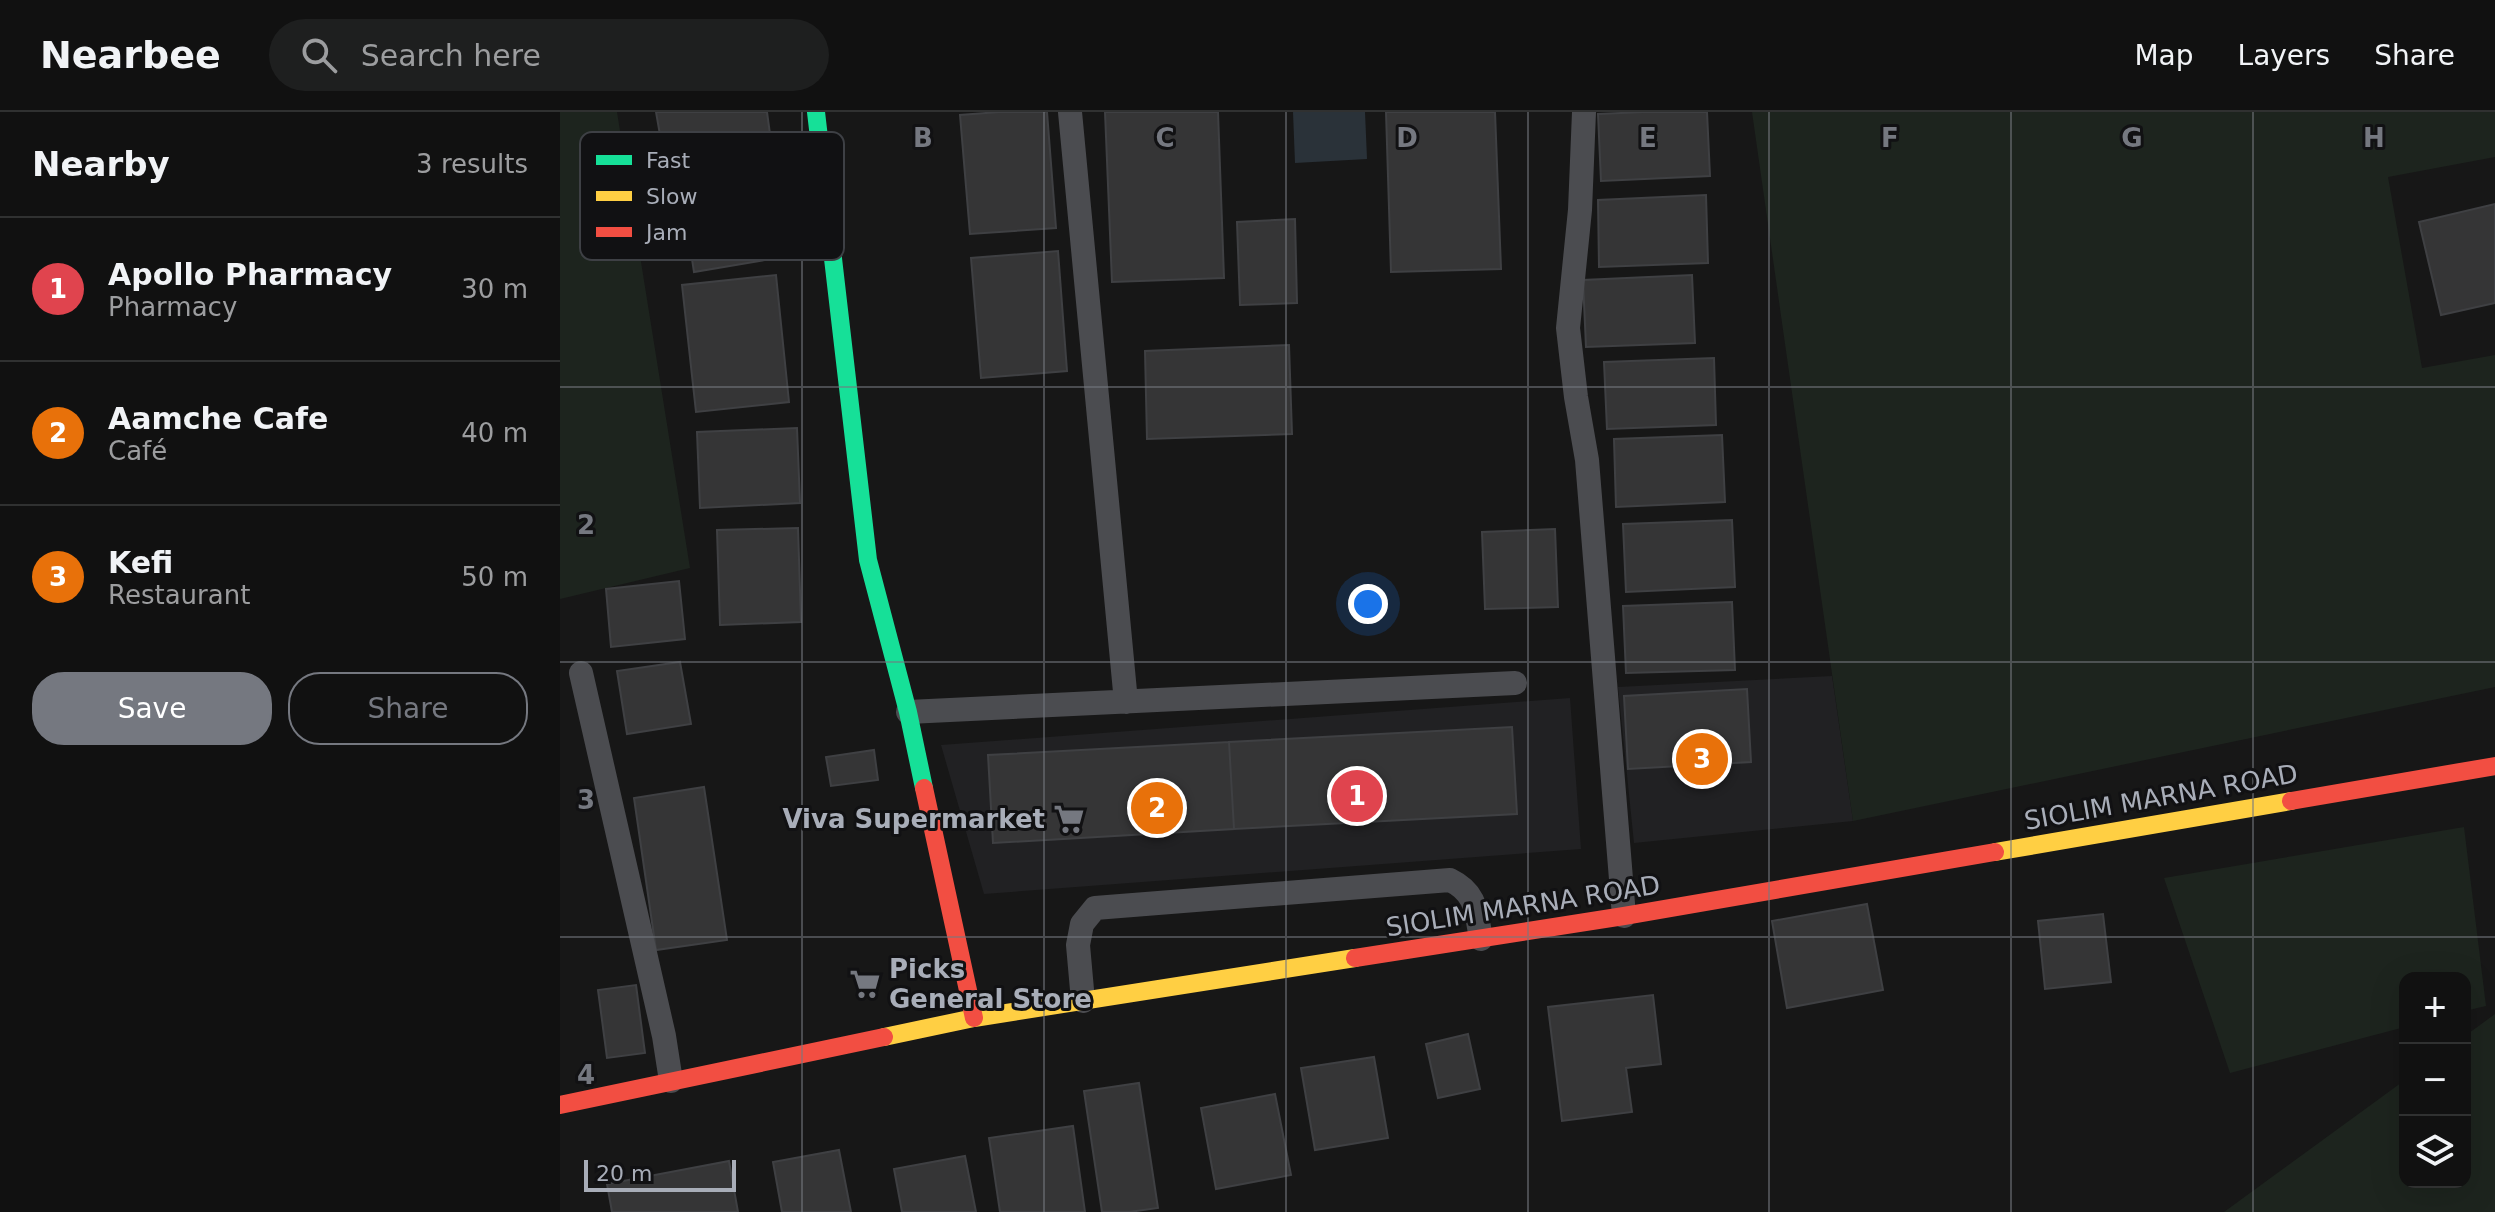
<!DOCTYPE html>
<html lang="en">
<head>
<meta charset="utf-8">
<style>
	:root { --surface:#111; --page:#1e1f1f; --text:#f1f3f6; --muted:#9c9d9f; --line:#303131; --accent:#757880 }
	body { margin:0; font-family:"DejaVu Sans",sans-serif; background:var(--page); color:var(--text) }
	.controls { position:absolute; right:24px; bottom:24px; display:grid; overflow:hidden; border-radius:16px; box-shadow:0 8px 32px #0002 }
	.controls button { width:72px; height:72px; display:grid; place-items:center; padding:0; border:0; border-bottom:2px solid var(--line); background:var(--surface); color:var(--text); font:40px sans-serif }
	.scale { position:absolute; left:24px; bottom:20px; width:152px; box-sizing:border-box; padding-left:8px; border:4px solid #a8adb8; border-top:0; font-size:22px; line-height:28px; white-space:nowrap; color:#a8adb8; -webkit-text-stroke:6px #111113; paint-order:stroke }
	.you { position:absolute; left:808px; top:492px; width:28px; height:28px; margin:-20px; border:6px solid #fff; border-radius:50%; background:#1a73e8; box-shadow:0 0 0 12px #1a73e833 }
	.badge { display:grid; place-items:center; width:52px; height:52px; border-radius:50%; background:var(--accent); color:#fff; font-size:26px; font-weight:700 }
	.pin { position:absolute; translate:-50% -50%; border:4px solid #fff; box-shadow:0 2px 8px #0006 }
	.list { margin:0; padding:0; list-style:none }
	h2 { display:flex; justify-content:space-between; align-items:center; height:104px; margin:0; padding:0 32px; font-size:34px }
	h2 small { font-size:26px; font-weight:400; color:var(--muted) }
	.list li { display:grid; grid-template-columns:52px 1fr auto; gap:24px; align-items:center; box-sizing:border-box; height:144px; padding:0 32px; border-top:2px solid var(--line) }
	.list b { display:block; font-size:30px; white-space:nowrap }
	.list p { margin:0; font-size:26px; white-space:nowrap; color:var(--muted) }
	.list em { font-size:26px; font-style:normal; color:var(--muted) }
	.actions { display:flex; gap:16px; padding:24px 32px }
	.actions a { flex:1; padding:18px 0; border:2px solid var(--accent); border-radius:32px; text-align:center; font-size:28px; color:var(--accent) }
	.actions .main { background:var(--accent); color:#fff }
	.icon { flex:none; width:44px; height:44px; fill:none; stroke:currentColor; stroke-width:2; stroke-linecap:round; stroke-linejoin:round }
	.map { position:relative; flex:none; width:1935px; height:1100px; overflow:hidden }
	header { display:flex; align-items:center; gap:48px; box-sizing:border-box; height:112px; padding:0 40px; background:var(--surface); border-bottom:2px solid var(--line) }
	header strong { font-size:38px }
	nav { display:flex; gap:44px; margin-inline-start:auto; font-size:28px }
	.search { width:560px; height:72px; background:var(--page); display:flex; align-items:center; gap:20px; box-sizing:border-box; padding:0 28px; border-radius:44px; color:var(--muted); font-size:30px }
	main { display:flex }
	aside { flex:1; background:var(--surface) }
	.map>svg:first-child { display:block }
	.built { fill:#212123 }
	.green { fill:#1d241e }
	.water { fill:#2a3239 }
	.building { fill:#353536; stroke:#3f4043; stroke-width:2 }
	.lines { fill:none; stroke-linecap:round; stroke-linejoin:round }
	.lane { stroke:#4b4c50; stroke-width:24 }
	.fast { stroke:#16e098; stroke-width:18 }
	.slow { stroke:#ffcf43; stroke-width:18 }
	.jam { stroke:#f24e42; stroke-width:18 }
	.grid { fill:none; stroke:#757880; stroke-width:2; stroke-opacity:0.55 }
	.labels { text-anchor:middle; stroke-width:6; stroke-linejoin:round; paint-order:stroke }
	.street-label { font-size:26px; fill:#a8adb8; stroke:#111113 }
	.poi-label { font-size:26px; font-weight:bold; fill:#a8adb8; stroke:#111113; text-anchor:end }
	.key { fill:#111113; stroke:#3e4045; stroke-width:2 }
	.key-label { font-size:22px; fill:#a8adb8 }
	.grid-label { font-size:26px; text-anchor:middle; font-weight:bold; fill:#757880; stroke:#111113; stroke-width:6; stroke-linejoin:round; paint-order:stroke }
</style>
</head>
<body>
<header>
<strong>Nearbee</strong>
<div class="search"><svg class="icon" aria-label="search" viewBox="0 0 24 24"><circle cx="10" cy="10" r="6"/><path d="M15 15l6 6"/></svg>Search here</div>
<nav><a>Map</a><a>Layers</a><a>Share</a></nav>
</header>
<main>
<aside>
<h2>Nearby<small>3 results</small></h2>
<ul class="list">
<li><span class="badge" style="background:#e0444e">1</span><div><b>Apollo Pharmacy</b><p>Pharmacy</p></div><em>30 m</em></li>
<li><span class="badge" style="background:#e8710a">2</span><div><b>Aamche Cafe</b><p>Café</p></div><em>40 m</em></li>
<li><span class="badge" style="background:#e8710a">3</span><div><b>Kefi</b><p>Restaurant</p></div><em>50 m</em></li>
</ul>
<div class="actions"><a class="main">Save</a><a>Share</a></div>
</aside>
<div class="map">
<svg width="1935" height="1100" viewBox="0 0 1935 1100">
	<rect width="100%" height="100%" fill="#171717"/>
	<path class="built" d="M1272,564L1293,709L1074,731L1058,575Z
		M1010,586L1021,737L424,782L381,633Z"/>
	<path class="green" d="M0,0H57L130,456L0,487Z
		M1192,0H1935V45L1828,65L1862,256L1935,243V575L1293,709Z
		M1904,715L1926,894L1905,899V866H1845V915L1670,961L1604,766Z
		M1935,902V1100H1664L1845,968V1070H1905V924Z"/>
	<path class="water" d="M733,0H805L807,47L735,51Z"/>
	<path class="building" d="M96,0H207L210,22L103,40Z
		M439,0H487L496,116L410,122L400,3Z
		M545,0H658L664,166L552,170Z
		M826,0H935L941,157L831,160Z
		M1083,0H1147L1150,64L1041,69L1038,2Z
		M199,37L217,146L134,160L117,50Z
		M1146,83L1148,151L1039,155L1038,88Z
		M1935,92V191L1881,203L1859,110Z
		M735,107L737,191L680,193L677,110Z
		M498,139L507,259L421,266L411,146Z
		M216,163L229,290L136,300L122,173Z
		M1132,163L1135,231L1026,235L1023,168Z
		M729,233L732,322L587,327L585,239Z
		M1154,246L1156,313L1047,317L1044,250Z
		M237,316L240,391L140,396L137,320Z
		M1162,323L1165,390L1056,395L1054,327Z
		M1172,408L1175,475L1066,480L1063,412Z
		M238,416L241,510L160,513L157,418Z
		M995,417L998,495L925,497L922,420Z
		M119,469L125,527L51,535L46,477Z
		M1172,490L1175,558L1066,561L1063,494Z
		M120,550L131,612L67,622L57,559Z
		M1187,577L1191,650L1068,657L1064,584Z
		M952,615L957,702L674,717L669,630Z
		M669,630L674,717L433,731L428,643Z
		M314,638L318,668L271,674L266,645Z
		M144,675L167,828L96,838L74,686Z
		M1307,792L1323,878L1227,896L1212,809Z
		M1543,802L1551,870L1485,877L1478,809Z
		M76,873L85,941L47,946L38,878Z
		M1093,883L1101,952L1066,956L1072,1000L1002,1009L988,895Z
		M908,922L920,977L878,986L866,932Z
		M814,945L828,1026L755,1038L741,956Z
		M579,971L598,1096L569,1100H542L524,979Z
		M715,982L731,1063L656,1077L641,996Z
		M513,1014L525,1100H440L429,1026Z
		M279,1038L291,1100H222L213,1050Z
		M405,1044L416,1100H342L334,1057Z
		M169,1049L178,1100H52L47,1072Z"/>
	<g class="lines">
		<path class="lane" d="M510,0L566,590
			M1024,0L1020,98L1008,216L1016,285L1027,348L1064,804
			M21,561L104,924L111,969
			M348,600L955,571
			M523,889L518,833L522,812L535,796L890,768C917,781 916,800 921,827"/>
		<path class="fast" d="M256,0L308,448L348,600L364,676"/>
		<path class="slow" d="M1435,740L1731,689
			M324,925L414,906L795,846"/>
		<path class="jam" d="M364,676L414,906
			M1731,689L1935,654
			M795,846L1064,804L1435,740
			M0,993L324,925"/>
	</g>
	<path class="grid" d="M242,0V1100M484,0V1100M726,0V1100M968,0V1100M1209,0V1100M1451,0V1100M1693,0V1100M0,275H1935M0,550H1935M0,825H1935"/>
	<defs>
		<g id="supermarket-bare" transform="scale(2.4)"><path d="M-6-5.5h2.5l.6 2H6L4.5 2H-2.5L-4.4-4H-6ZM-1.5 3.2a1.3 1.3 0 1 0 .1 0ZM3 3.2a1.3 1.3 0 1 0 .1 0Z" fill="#757880" stroke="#111113" stroke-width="2.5" paint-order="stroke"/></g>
	</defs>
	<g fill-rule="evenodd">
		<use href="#supermarket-bare" x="509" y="707"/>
		<use href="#supermarket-bare" x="305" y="872"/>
	</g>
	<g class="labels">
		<g class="street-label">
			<text transform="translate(1601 685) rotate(-10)" y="9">SIOLIM MARNA ROAD</text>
			<text transform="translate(963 794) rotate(-9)" y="9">SIOLIM MARNA ROAD</text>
		</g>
		<g class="poi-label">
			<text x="485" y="716">Viva Supermarket</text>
			<text x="329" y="866" text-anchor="start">Picks<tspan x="329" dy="30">General Store</tspan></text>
		</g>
	</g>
	<rect x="20" y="20" width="264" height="128" rx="12" class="key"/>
	<rect x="36" y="43" width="36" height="10" fill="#16e098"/>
	<rect x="36" y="79" width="36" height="10" fill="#ffcf43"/>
	<rect x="36" y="115" width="36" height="10" fill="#f24e42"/>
	<g class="key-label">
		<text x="86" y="56">Fast</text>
		<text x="86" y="92">Slow</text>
		<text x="86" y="128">Jam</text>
	</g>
	<g class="grid-label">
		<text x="363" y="35">B</text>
		<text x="605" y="35">C</text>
		<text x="847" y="35">D</text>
		<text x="1088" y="35">E</text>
		<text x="1330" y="35">F</text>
		<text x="1572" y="35">G</text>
		<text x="1814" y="35">H</text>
		<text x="26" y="422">2</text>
		<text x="26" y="697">3</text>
		<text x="26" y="972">4</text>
	</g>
</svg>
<div class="controls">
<button>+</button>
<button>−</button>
<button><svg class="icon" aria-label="layers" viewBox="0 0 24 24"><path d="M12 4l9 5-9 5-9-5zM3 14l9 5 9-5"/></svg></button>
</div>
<div class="scale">20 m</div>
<div class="you"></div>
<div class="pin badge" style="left:797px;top:684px;background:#e0444e">1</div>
<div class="pin badge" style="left:597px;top:696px;background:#e8710a">2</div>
<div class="pin badge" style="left:1142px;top:647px;background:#e8710a">3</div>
</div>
</main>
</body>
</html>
